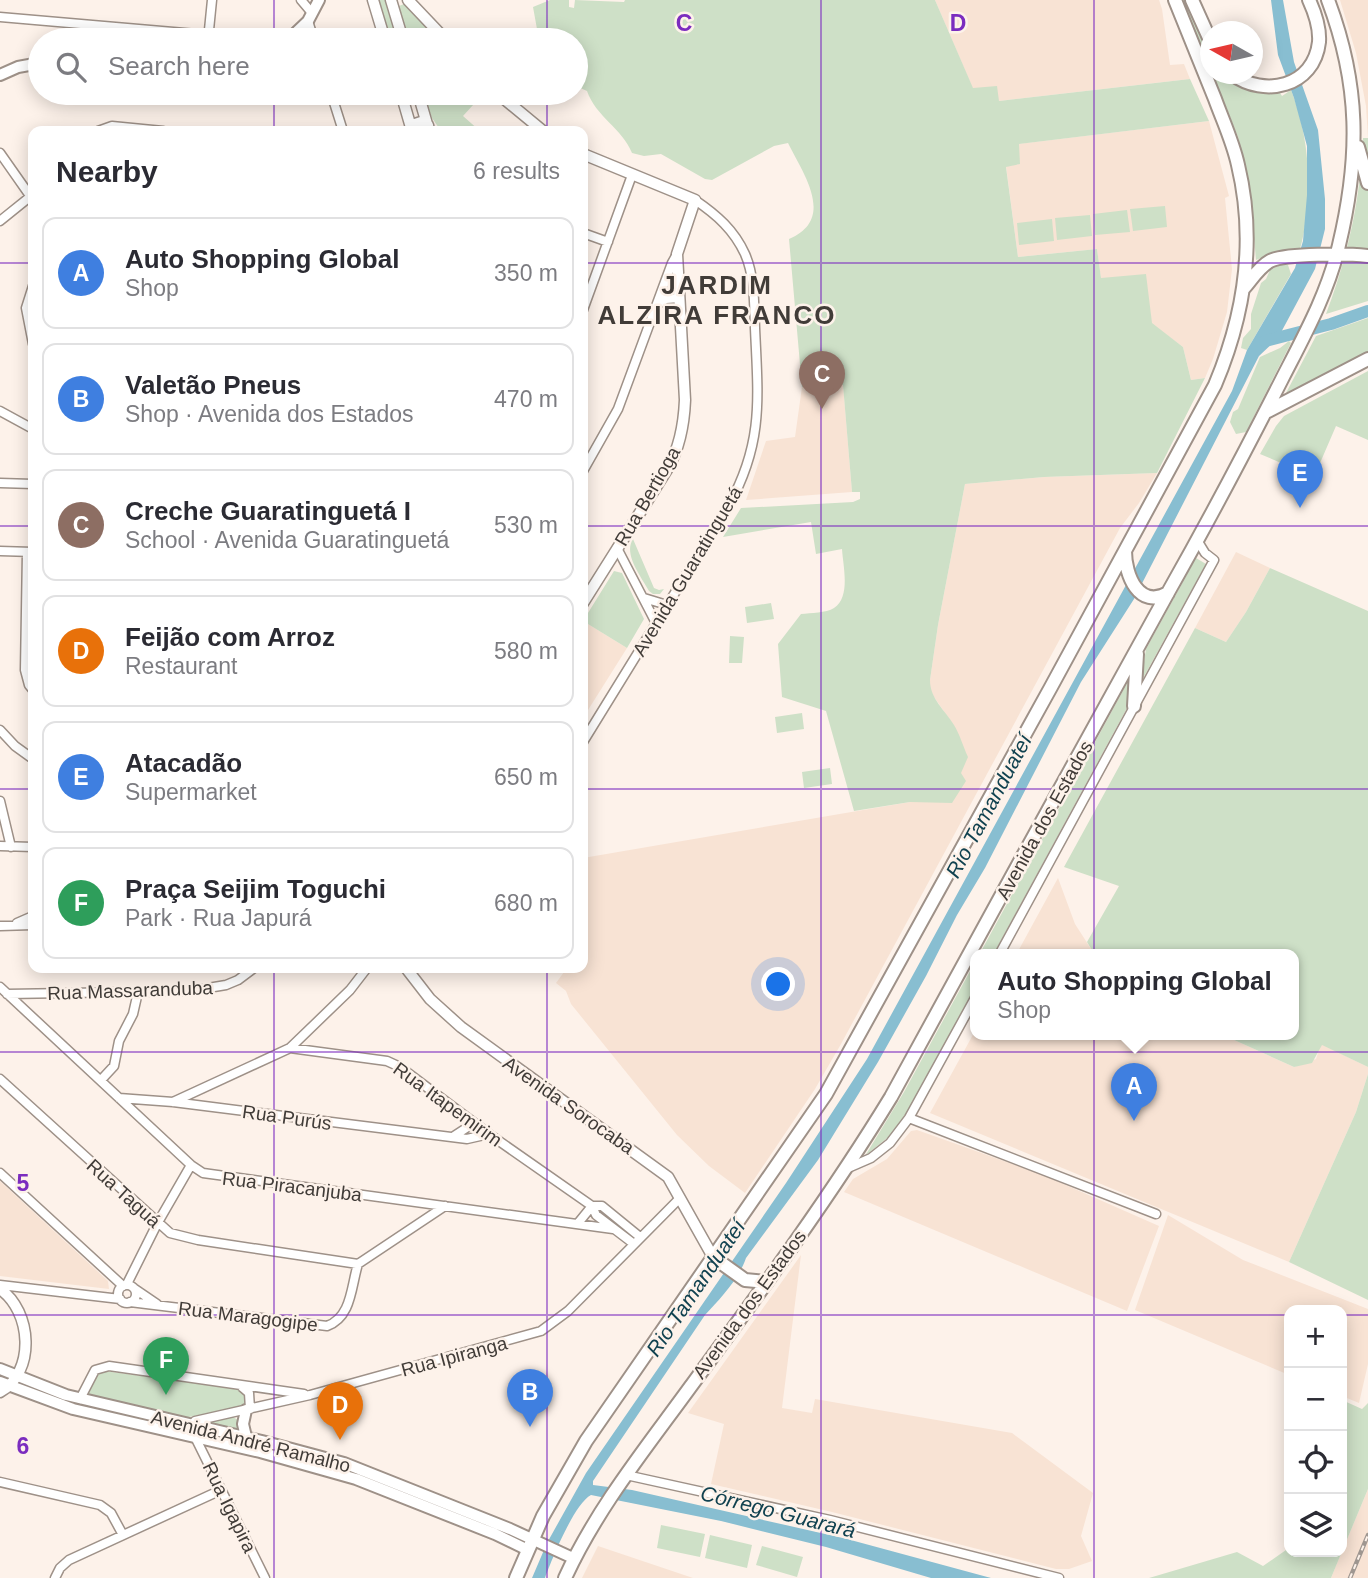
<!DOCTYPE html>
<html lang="en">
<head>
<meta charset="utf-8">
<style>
	:root { --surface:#fff; --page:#f2f2f3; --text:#2b2b33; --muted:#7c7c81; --line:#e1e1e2; --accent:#0b8043 }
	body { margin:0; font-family:Helvetica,sans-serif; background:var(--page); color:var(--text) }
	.controls { position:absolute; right:21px; bottom:21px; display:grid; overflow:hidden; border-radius:14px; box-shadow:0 4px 18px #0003 }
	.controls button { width:63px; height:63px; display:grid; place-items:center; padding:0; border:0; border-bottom:2px solid var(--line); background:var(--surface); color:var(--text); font:35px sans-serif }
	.compass { position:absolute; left:1200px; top:21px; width:63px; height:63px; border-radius:50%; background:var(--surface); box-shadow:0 4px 18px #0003; rotate:278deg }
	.you { position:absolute; left:779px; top:985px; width:24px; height:24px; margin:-18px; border:5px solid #fff; border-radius:50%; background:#1a73e8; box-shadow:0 0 0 10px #1a73e833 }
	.badge { display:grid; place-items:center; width:46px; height:46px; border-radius:50%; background:var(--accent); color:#fff; font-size:23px; font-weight:700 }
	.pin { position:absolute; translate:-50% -58px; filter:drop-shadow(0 2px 4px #0008) }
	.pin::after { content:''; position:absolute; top:37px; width:24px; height:21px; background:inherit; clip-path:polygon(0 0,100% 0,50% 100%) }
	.popup { position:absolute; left:970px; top:949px; width:329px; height:91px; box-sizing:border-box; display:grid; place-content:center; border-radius:14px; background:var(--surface); filter:drop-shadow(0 2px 5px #0005); font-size:23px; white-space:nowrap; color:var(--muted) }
	.popup b { font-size:26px; color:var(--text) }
	.popup::after { content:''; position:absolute; left:50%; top:100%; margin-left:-14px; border:14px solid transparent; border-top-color:var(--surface) }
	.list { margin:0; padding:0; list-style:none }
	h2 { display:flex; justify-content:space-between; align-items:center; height:91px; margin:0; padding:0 28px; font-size:30px }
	h2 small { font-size:23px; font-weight:400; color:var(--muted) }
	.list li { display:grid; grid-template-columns:46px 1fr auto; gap:21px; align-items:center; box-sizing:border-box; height:112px; margin:0 14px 14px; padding:0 14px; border:2px solid var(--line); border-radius:14px }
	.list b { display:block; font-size:26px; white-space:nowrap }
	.list p { margin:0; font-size:23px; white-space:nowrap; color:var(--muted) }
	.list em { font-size:23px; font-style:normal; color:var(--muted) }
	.icon { flex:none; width:38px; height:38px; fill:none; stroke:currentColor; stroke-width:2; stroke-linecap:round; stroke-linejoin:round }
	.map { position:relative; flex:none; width:1368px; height:1578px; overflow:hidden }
	.search { position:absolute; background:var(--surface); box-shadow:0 4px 18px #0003; left:28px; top:28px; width:560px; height:77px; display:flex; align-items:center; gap:18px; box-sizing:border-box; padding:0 24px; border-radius:38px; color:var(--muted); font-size:26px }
	.panel { position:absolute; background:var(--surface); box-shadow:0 4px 18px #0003; left:28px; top:126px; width:560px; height:847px; border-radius:14px }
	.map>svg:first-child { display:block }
	.built { fill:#f8e3d4 }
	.green { fill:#cee0c7 }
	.water { fill:#88bed1 }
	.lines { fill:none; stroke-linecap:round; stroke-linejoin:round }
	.river { stroke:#88bed1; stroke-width:12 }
	.minor-casing { stroke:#9e9188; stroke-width:11 }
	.tertiary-casing { stroke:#9e9188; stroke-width:13 }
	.secondary-casing { stroke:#9e9188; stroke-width:14 }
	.trunk-casing { stroke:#9e9188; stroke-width:16 }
	.minor { stroke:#fff; stroke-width:8 }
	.tertiary { stroke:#fff; stroke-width:10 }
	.secondary { stroke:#fff; stroke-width:10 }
	.trunk { stroke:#fff; stroke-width:12 }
	.rail-casing { stroke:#9f9791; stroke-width:4.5 }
	.rail { stroke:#fdf2ea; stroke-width:2; stroke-dasharray:5; stroke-linecap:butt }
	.grid { fill:none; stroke:#7b2cbf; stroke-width:2; stroke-opacity:0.55 }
	.labels { text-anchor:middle; stroke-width:5; stroke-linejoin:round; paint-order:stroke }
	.street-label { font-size:19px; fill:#413c38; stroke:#fdf2ea }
	.water-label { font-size:21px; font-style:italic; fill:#114250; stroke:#fdf2ea }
	.district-label { font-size:26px; font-weight:bold; letter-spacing:2px; fill:#413c38; stroke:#fdf2ea }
	.grid-label { font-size:23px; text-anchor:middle; font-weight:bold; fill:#7b2cbf; stroke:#fdf2ea; stroke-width:5; stroke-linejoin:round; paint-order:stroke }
</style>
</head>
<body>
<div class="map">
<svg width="1368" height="1578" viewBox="0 0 1368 1578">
	<rect width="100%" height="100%" fill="#fdf2ea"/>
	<path class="built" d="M935,0H1159L1162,9L1170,65L1184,64L1190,79L999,101L973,89Z
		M1340,0H1368V138L1366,106L1356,53Z
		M1209,121L1229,196L1225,198L1232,269L1227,312L1213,359L1205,378L1191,380L1183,347L1152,324L1101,279L1097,249L1018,257L1006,166L1019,164L1018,144Z
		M843,384L852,492L746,500L766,441L795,437L802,387Z
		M1157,473L1139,503L1120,528L841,1044L815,1089L745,1193L709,1166L677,1135L571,1004L566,991L556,983L564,972L572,968H583V858L910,802H952L961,773L954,726L934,697L930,689V680L938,625L965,484L1044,477Z
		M1236,552L1270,568L1246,612L1226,642L1195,628Z
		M588,624L627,648L583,718V633Z
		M1058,878L1075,924L1095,955H1016Z
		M975,1031V1035H1223L1294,1067L1316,1059L1321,1044L1368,1067V1074L1356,1112L1289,1262L930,1113Z
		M917,1130L1043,1175L1159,1226L1127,1311L844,1192L853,1179L887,1159L911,1131Z
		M0,1181L108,1281L109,1289L0,1276Z
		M1168,1215L1243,1260L1368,1309V1364L1359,1403L1342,1396V1310H1289V1375L1135,1310Z
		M801,1255L782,1408L812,1413L815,1399L1012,1433L1093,1493L1081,1536L1092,1561L1069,1569H1056L832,1512L711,1484L724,1424L688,1413Z
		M1368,1489V1578H1331Z
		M598,1546L693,1578H582Z"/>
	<path class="green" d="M377,0H386L398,40H389Z
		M550,0H569V7L574,8L575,0L624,2L625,0H935L973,88L997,86L999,101L1190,79L1209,121L1019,144L1020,164L1006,167L1018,257L1097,249L1101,278L1146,274L1152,323L1183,347L1191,380L1205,378L1157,473L1044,477L965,484L938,625L930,680C930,699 945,710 954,725C960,735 963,746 968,757L961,773L966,781L952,803L910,802L854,811L826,711L782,697L778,644L801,614C811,613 826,613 834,608C851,597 843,566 842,549L816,554L811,522L723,537L741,508L853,502L860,499V492H852L843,385L802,387L789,239C836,219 804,175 788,143L774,146L712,180L705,179L661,154L644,156L632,153C622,128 596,117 587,91L576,86V40H539L533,7Z
		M1183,0H1187L1210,50V68Z
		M404,4L406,6L438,40H407L398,11L399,6Z
		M93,31L139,35L152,40H86L87,35Z
		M1213,74H1224C1240,90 1258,96 1280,93L1282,96L1291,90C1310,137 1314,200 1300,249L1278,251L1256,260L1249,182L1238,137Z
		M423,93H484L463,116L480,131H441L432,118Z
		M1363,138H1368V301L1326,314C1348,255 1360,202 1363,138Z
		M1165,206L1167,227L1133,231L1130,209Z
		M1127,210L1130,232L1095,235L1093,214Z
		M1090,215L1092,236L1057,240L1055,218Z
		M1052,219L1054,241L1019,245L1017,223Z
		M1280,265H1288L1291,274L1247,350L1241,348L1243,338L1251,329V314L1261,283L1266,279L1270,270Z
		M1368,318V353L1286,393L1316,336Z
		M1289,341L1291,343L1246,432L1236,434L1230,422L1233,412L1238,409L1260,357L1280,348Z
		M1368,371V440L1336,426L1314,477L1260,454L1276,426L1284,416Z
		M633,539L654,588L659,590L664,589L660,594H653L649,591C641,576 623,554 633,539Z
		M1196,558L1206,564L1141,682L1146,649Z
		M1270,568L1368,611V1067L1322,1045L1312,1063L1294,1067L1223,1035H1293V955H1095L1087,942L1119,886L1064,867L1195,628L1226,642L1246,612Z
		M614,571L622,573L644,619L627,648L583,621Z
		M771,603L774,619L747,623L745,607Z
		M730,636L744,637L742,663H729Z
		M1131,676L1130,700L1126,710L993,955H979Z
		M802,713L804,729L777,733L775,717Z
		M830,768L832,784L804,788L802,772Z
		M975,962V988L907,1112L892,1134L865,1156L904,1092Z
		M1368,1074V1300L1289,1262L1356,1112Z
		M104,1371L240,1389L246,1399L244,1405L240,1408L183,1418L89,1396L88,1390L99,1372Z
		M1342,1400L1362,1409L1368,1403V1489L1331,1578H1149L1237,1552L1263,1566L1286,1550L1289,1544V1552H1342Z
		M233,1417L238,1420L237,1430L203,1423Z
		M661,1525L705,1534L700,1557L657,1548Z
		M710,1535L752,1545L747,1568L705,1558Z
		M762,1546L803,1557L797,1577L756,1565Z"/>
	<path class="water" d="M1271,0H1283L1294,62L1318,130L1325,199V229L1315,269L1278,338L1259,356L1134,599L1081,682L985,868L957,915L926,976L878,1062L818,1160L746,1258C739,1279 720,1299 705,1315L593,1481V1485L632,1490L847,1539L991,1578H931L826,1547L721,1521L591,1495C574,1504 552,1559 545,1578H532L547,1543L586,1473L786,1183L867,1059L1232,391L1247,350L1295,268L1303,241L1307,195V146L1294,98L1278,55Z"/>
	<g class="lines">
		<path class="river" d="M1265,341L1331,324L1368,311"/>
		<g class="minor-casing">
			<path id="minor" d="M301,0L312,13
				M0,17L208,35
				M308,21L314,40
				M80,25L82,40
				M208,40L212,0
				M294,93L306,99L331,96
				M331,93L343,131
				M98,131L112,126L163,131
				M0,153L33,200
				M0,221L31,196
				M583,233L608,242
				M33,286L26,308L33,344
				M657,305L666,299L679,298
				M583,310L632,175
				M0,411L33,429
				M583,471L618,409L672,263L677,254
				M0,483L33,484
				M617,548L656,623
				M0,551L33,552
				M27,552L25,670L29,685L33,690
				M644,598L667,605
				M0,730L15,746L33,759
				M583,742L729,505C764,442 758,397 755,328C754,304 755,277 745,254C734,230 717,215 695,200
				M0,801L11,847
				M0,846L33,847
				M17,923L33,916
				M0,926L33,925
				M999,955L1214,560L1205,553L1197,540
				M0,987L191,1165L203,1173L613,1229
				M7,994L190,991L226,985L238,980L254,968
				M290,1048L350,990L367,968
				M0,1079L170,1233L198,1240L358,1264
				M101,1080L114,1066L119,1041L133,1014L138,992
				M119,1098L173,1102L467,1139L489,1134
				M173,1102L290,1048L387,1061L400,1067L489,1134L592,1206L596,1215L634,1244
				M909,1118L1156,1214
				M454,1136L474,1123
				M848,1168L871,1158L890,1143L909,1118L975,998
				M0,1173L123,1286
				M592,1206H602L640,1237
				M579,1222L592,1206
				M127,1284L157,1224L191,1165
				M118 1294a9 9 0 1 1 18 0a9 9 0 1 1-18 0Z
				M0,1285L120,1299
				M135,1289L157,1304
				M130,1302L327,1326C352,1317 351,1286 358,1264L445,1206
				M242,1387L249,1393L250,1409
				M80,1399L95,1370L109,1366L304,1394
				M626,1475L830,1520L1059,1578
				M0,1482L100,1505L111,1513L123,1535
				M55,1578L60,1568L69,1560L221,1490
				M265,1578L195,1437L192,1425L195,1421L310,1395L541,1331L568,1311L680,1198"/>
		</g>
		<g class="tertiary-casing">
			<path id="tertiary" d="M373,0L385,40
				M391,0L403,40
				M408,0L446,40
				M401,93L412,131
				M418,93L427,124
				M497,93L543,131
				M413,131L415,124L421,122L428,125L429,131
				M583,154L695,200L677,254L685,400C684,424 680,447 668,468L583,603
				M406,968L430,999L461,1027L668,1177L713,1257
				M0,1289C32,1311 36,1372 0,1392"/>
		</g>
		<g class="secondary-casing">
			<path id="secondary" d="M288,40L308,21L319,0
				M0,75L18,67L40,63
				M0,1369L66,1395L262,1441L344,1463L510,1529L575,1559
				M0,1382L73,1409L260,1452L356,1479L495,1534L528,1550
				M246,1410L243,1424L247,1441"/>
		</g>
		<g class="trunk-casing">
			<path id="trunk" d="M1192,0L1210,40
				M1232,74C1264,98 1314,87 1319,42C1320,28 1315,13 1309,0
				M1358,147L1368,183
				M1244,288C1252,279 1259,267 1270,261C1285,253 1350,254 1368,256
				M1266,412L1368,359
				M1125,551C1125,575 1139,610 1168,593
				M1134,706L1137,654
				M713,1257L745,1280L767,1282
				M516,1578L543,1516L586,1441L826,1094L1051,687L1215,385C1245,314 1256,240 1238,165C1233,142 1223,121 1215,99C1202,66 1188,33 1175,0
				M565,1578C597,1508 646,1448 691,1386C760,1292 830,1197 891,1097C984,928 1076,757 1170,589C1209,520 1246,450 1282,379C1304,336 1328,293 1339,245C1360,157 1360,85 1328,0"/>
		</g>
		<use href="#minor" class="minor"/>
		<use href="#tertiary" class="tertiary"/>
		<use href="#secondary" class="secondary"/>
		<use href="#trunk" class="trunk"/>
		<g class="rail-casing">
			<path id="rail" d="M1350,1578L1368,1535"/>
		</g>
		<use href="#rail" class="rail"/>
	</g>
	<path class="grid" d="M274,0V40M547,0V40M821,0V1578M1094,0V1578M274,93V131M547,93V131M0,263H33M583,263H1368M0,526H33M583,526H1368M0,789H33M583,789H1368M274,968V1578M547,968V1578M0,1052H1368M0,1315H1289M1342,1315H1368"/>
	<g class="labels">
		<g class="street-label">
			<text transform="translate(647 496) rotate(-60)" y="7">Rua Bertioga</text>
			<text transform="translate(687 571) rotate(-59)" y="7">Avenida Guaratinguetá</text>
			<text transform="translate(1044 820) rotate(-61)" y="7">Avenida dos Estados</text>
			<text transform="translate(130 990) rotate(-2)" y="7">Rua Massaranduba</text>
			<text transform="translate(448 1104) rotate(36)" y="7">Rua Itapemirim</text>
			<text transform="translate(569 1105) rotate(35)" y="7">Avenida Sorocaba</text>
			<text transform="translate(287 1117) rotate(8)" y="7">Rua Purús</text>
			<text transform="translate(292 1186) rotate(7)" y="7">Rua Piracanjuba</text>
			<text transform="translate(124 1193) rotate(42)" y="7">Rua Taguá</text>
			<text transform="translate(749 1304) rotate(-54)" y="7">Avenida dos Estados</text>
			<text transform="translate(248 1316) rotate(7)" y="7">Rua Maragogipe</text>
			<text transform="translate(454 1356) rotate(-15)" y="7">Rua Ipiranga</text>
			<text transform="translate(251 1441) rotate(14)" y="7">Avenida André Ramalho</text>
			<text transform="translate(230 1507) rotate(64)" y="7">Rua Igapira</text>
		</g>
		<g class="water-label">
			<text transform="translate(989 806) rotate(-62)" y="7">Rio Tamanduateí</text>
			<text transform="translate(696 1288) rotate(-56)" y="7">Rio Tamanduateí</text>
			<text transform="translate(778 1512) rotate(14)" y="7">Córrego Guarará</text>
		</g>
		<g class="district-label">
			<text x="717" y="294">JARDIM<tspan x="717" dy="30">ALZIRA FRANCO</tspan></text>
		</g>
	</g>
	<g class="grid-label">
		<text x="684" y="31">C</text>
		<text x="958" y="31">D</text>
		<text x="23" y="1191">5</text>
		<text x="23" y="1454">6</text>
	</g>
</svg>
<div class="controls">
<button>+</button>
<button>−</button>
<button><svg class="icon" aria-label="locate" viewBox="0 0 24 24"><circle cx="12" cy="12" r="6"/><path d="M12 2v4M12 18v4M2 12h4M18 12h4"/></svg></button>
<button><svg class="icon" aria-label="layers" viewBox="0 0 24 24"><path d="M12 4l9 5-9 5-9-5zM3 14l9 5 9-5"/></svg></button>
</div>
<svg class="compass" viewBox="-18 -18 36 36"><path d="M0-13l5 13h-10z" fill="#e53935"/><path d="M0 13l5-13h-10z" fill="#7c7c81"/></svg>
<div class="you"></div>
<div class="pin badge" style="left:1134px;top:1121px;background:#3f7fe0">A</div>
<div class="popup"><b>Auto Shopping Global</b>Shop</div>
<div class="pin badge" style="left:530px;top:1427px;background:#3f7fe0">B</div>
<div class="pin badge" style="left:822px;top:409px;background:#8d6e63">C</div>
<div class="pin badge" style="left:340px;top:1440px;background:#e8710a">D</div>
<div class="pin badge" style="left:1300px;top:508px;background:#3f7fe0">E</div>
<div class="pin badge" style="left:166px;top:1395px;background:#2e9e5b">F</div>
<div class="search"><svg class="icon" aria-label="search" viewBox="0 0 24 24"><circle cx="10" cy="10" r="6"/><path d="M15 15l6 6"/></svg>Search here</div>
<section class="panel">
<h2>Nearby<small>6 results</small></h2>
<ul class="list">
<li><span class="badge" style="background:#3f7fe0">A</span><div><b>Auto Shopping Global</b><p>Shop</p></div><em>350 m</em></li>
<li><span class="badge" style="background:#3f7fe0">B</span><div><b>Valetão Pneus</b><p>Shop · Avenida dos Estados</p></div><em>470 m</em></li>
<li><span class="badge" style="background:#8d6e63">C</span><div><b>Creche Guaratinguetá I</b><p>School · Avenida Guaratinguetá</p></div><em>530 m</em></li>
<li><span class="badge" style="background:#e8710a">D</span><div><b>Feijão com Arroz</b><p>Restaurant</p></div><em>580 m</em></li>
<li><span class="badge" style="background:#3f7fe0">E</span><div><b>Atacadão</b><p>Supermarket</p></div><em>650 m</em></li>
<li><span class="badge" style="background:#2e9e5b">F</span><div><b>Praça Seijim Toguchi</b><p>Park · Rua Japurá</p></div><em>680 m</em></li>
</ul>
</section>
</div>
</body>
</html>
